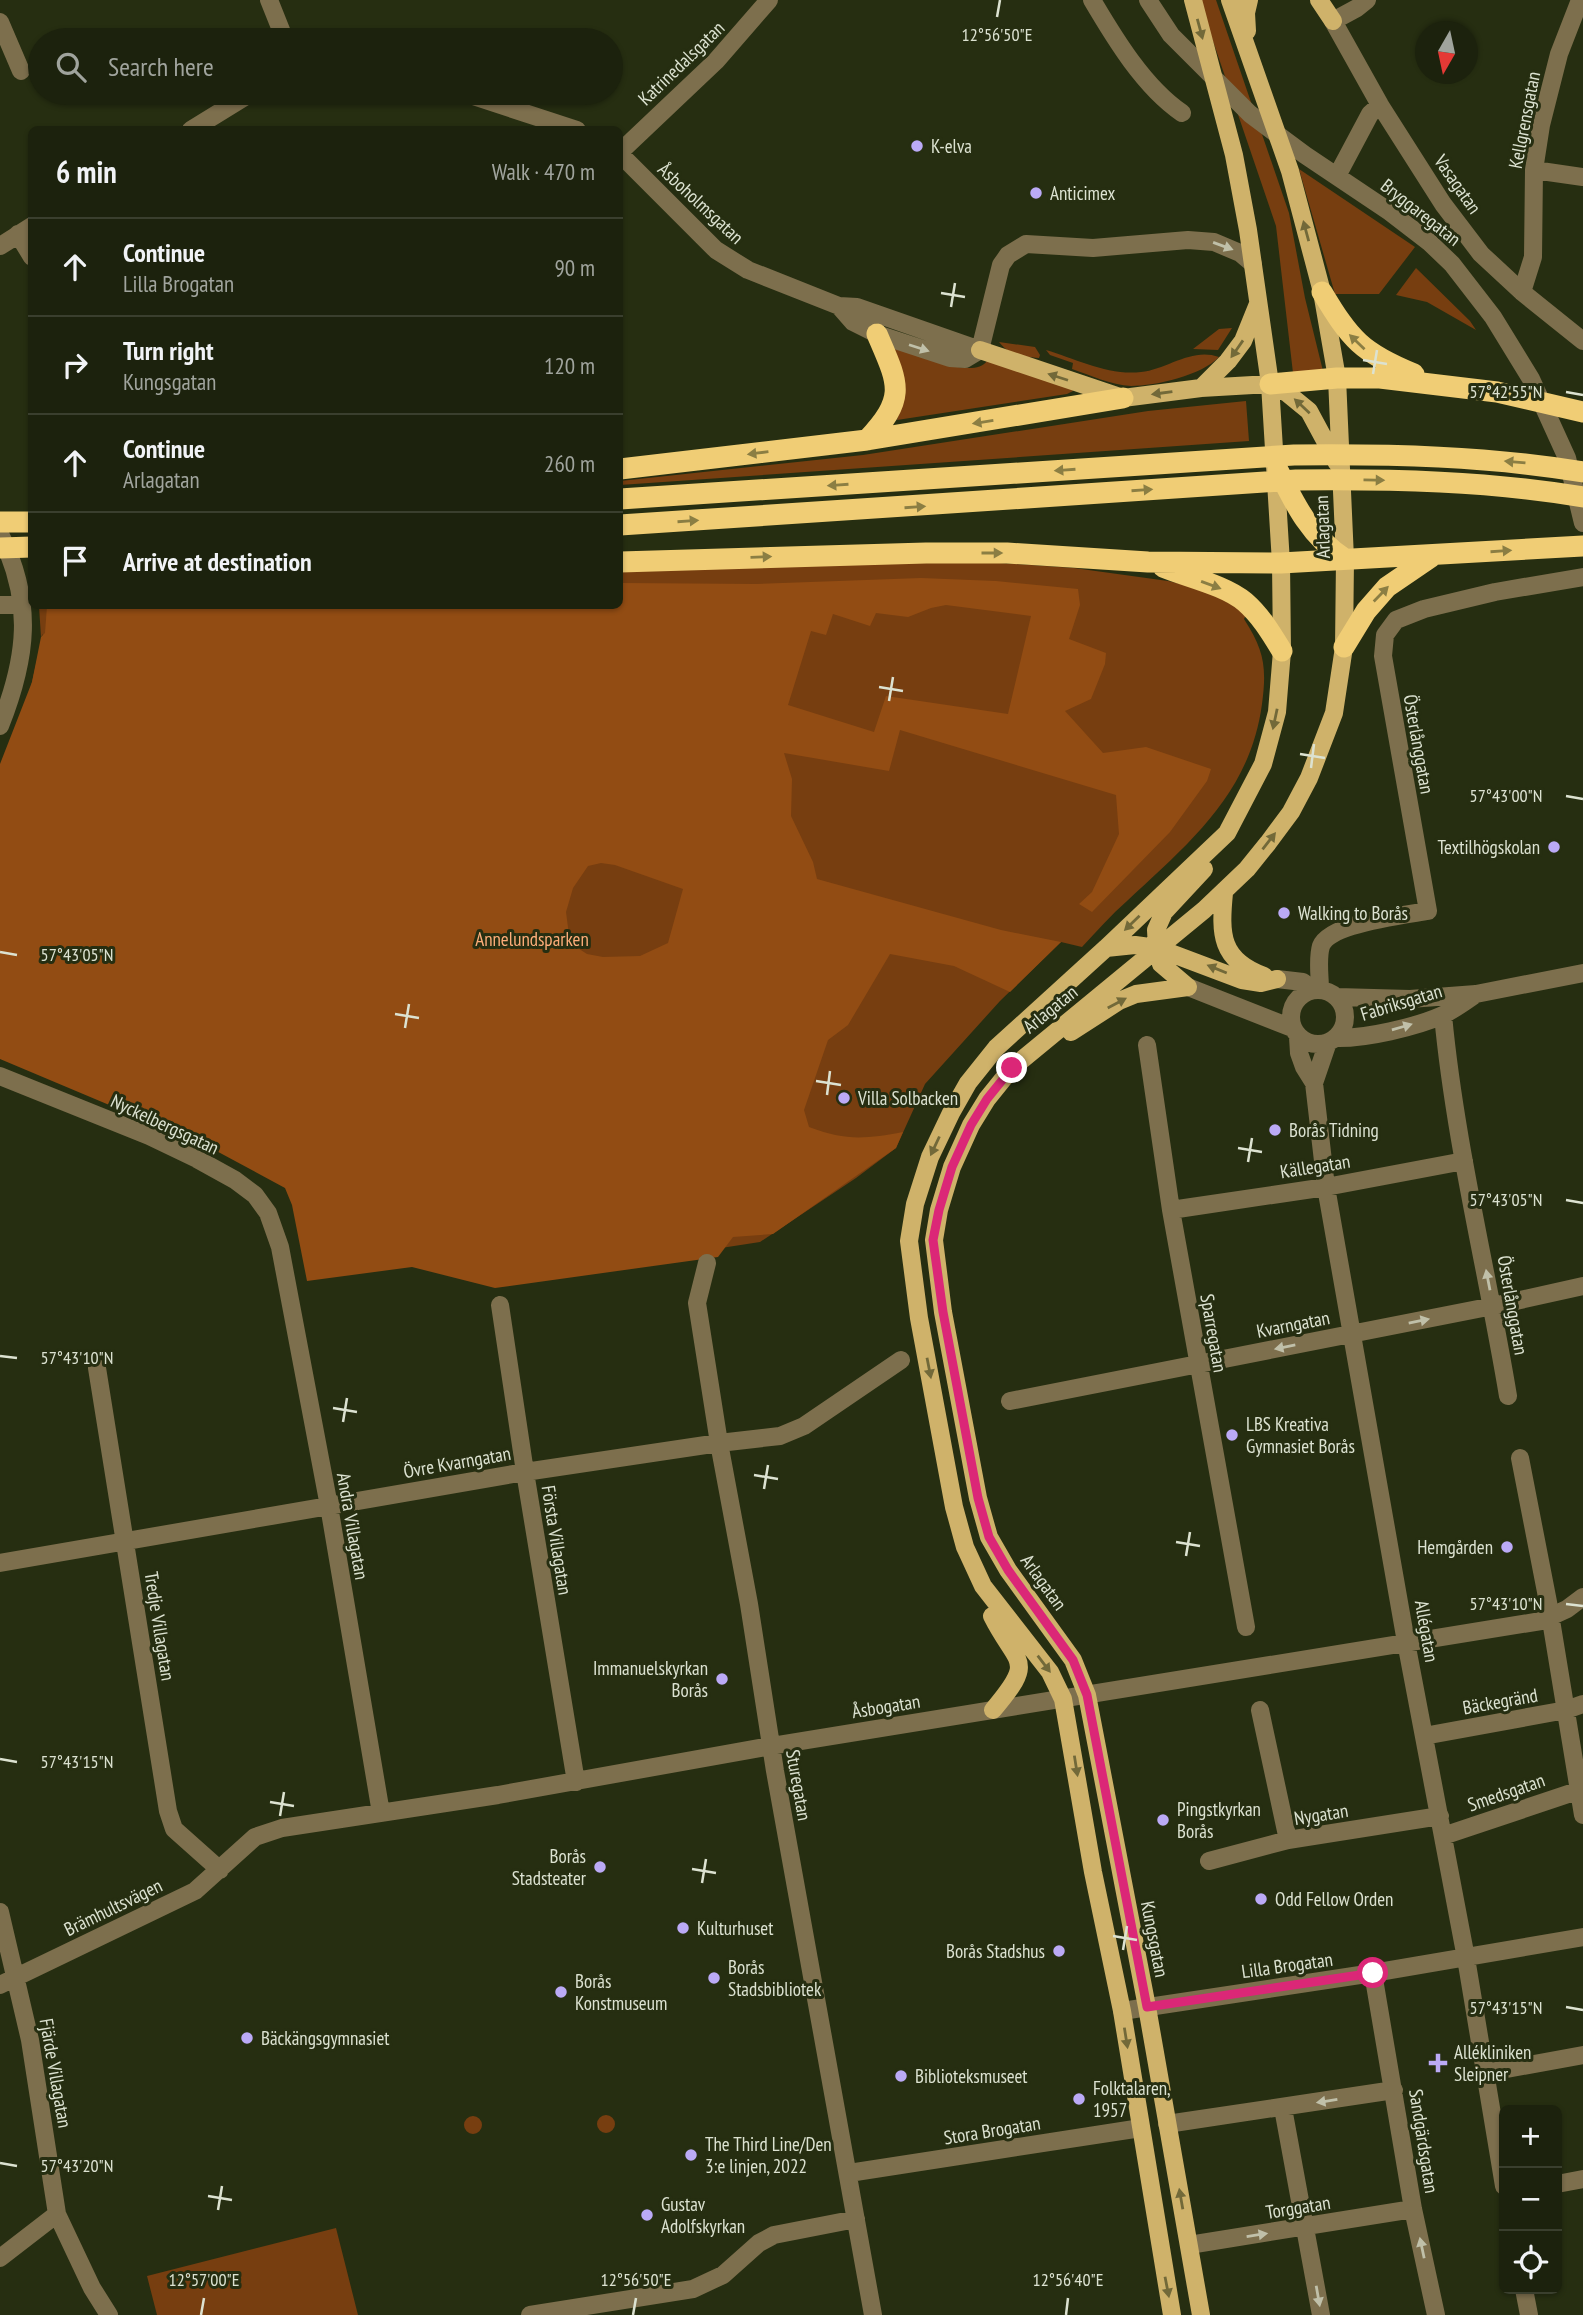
<!DOCTYPE html>
<html lang="en">
<head>
<meta charset="utf-8">
<style>
	:root { --surface:#1c220d; --page:#252a16; --text:#f1f3f6; --muted:#a0a49d; --line:#3a3f2e }
	body { margin:0; font-family:"PT Sans Narrow",sans-serif; background:var(--page); color:var(--text) }
	.controls { position:absolute; right:21px; bottom:21px; display:grid; overflow:hidden; border-radius:10px; box-shadow:0 2px 5px #0004 }
	.controls button { width:63px; height:63px; display:grid; place-items:center; padding:0; border:0; border-bottom:2px solid var(--line); background:var(--surface); color:var(--text); font:35px sans-serif }
	.compass { position:absolute; left:1415px; top:21px; width:63px; height:63px; border-radius:50%; background:var(--surface); box-shadow:0 2px 5px #0004; rotate:189deg }
	.stop { position:absolute; width:21px; height:21px; margin:-16px; border:5px solid #db2777; border-radius:50%; background:#fff }
	.stop.end { background:#db2777; border-color:#fff; box-shadow:0 2px 7px #0008 }
	.list { margin:0; padding:0; list-style:none }
	h2 { display:flex; justify-content:space-between; align-items:center; height:91px; margin:0; padding:0 28px; font-size:30px }
	h2 small { font-size:23px; font-weight:400; color:var(--muted) }
	.list li { display:grid; grid-template-columns:46px 1fr auto; gap:21px; align-items:center; box-sizing:border-box; height:98px; padding:0 28px; border-top:2px solid var(--line) }
	.list b { display:block; font-size:26px; white-space:nowrap }
	.list p { margin:0; font-size:23px; white-space:nowrap; color:var(--muted) }
	.list em { font-size:23px; font-style:normal; color:var(--muted) }
	.icon { flex:none; width:38px; height:38px; fill:none; stroke:currentColor; stroke-width:2; stroke-linecap:round; stroke-linejoin:round }
	.map { position:relative; flex:none; width:1583px; height:2315px; overflow:hidden }
	.search { position:absolute; background:var(--surface); box-shadow:0 2px 5px #0004; left:28px; top:28px; width:595px; height:77px; display:flex; align-items:center; gap:18px; box-sizing:border-box; padding:0 24px; border-radius:38px; color:var(--muted); font-size:26px }
	.panel { position:absolute; background:var(--surface); box-shadow:0 2px 5px #0004; left:28px; top:126px; width:595px; height:483px; border-radius:10px }
	.map>svg:first-child { display:block }
	.green { fill:#773e10 }
	.forest { fill:#924c13; fill-rule:evenodd }
	.lines { fill:none; stroke-linecap:round; stroke-linejoin:round }
	.minor { stroke:#7d6f4d; stroke-width:18 }
	.major { stroke:#cfb26a; stroke-width:18 }
	.highway { stroke:#f0cd75; stroke-width:21 }
	.oneway { fill:#726939 }
	.oneway2 { fill:#c0c0a9 }
	.oneway3 { fill:#8b7e43 }
	.route { stroke:#db2777; stroke-width:9 }
	.ticks { fill:none; stroke:#dce2d1; stroke-width:2.5 }
	.poi-dot { fill:#bbaaf6; stroke:#262e11; stroke-width:2.5 }
	.labels { text-anchor:middle; stroke-width:6; stroke-linejoin:round; paint-order:stroke }
	.street-label { font-size:19px; fill:#dce2d1; stroke:#262e11 }
	.poi-label { font-size:19px; fill:#dce2d1; stroke:#262e11; text-anchor:start }
	.park-label { font-size:19px; fill:#fdad79; stroke:#262e11 }
	.ticks-label { font-size:18px; text-anchor:middle; fill:#dce2d1; stroke:#262e11; stroke-width:6; stroke-linejoin:round; paint-order:stroke }
</style>
</head>
<body>
<div class="map">
<svg width="1583" height="2315" viewBox="0 0 1583 2315">
	<rect width="100%" height="100%" fill="#262e11"/>
	<path class="green" d="M1199,0H1216L1289,213L1305,298L1323,371L1293,373L1276,226Z
		M1299,169L1415,247L1379,294H1335Z
		M1416,268L1470,321L1476,330L1427,302L1396,295Z
		M1232,328L1218,350L1193,349L1219,329Z
		M999,342L1035,347L1040,355L1039,358C1020,356 1011,357 999,342Z
		M893,346C913,353 973,381 987,361L1072,388L1073,391L1067,394L897,420C905,390 905,375 893,346Z
		M1046,350C1076,359 1109,376 1141,372C1168,369 1192,347 1219,357C1202,375 1156,386 1131,386C1111,385 1090,375 1072,369L1073,363L1050,355Z
		M1246,401L1249,441L620,485V481L863,455L1148,411Z
		M956,560L1074,568L1168,581L1206,590L1247,613L1244,619C1264,650 1267,667 1262,704C1250,794 1189,843 1127,901C1111,915 1097,931 1082,947L1061,942L1000,1001L925,1084L896,1148L856,1178L760,1242L494,1283L0,778L26,708L43,634L41,637L39,606H620V570Z
		M597 2124a9 9 0 1 1 18 0a9 9 0 1 1-18 0Z
		M464 2125a9 9 0 1 1 18 0a9 9 0 1 1-18 0Z
		M336,2228L358,2315H157L147,2276Z"/>
	<path class="forest" d="M921,578L996,581L1078,589L1080,605L1069,639L1106,653L1105,664L1091,699L1065,711L1103,753L1146,747L1211,769L1207,781L1170,832L1092,912L1079,904L1092,892L1119,834L1116,795L900,730L889,771L784,753L792,779L791,816L813,862L817,879L1001,930L1061,942L1010,992L954,966L890,954L848,1025L828,1040L804,1110L809,1127C845,1141 866,1139 903,1132L896,1148L773,1234L733,1237L718,1257L495,1288L412,1267L307,1281L292,1205L285,1188L209,1147L0,1059V764L32,682L41,637L45,633L47,606H620V583L756,584ZM946,605L1031,616L1008,714L886,696L874,732L788,705L811,631L826,635L833,614L870,626L876,613L908,617L931,608ZM601,863L615,865L683,889L668,943L640,956L603,957L587,954L570,943L566,912L573,888L588,866Z"/>
	<g class="lines">
		<path class="minor" d="M269,0L285,40
			M1092,0C1115,39 1144,87 1182,113
			M1148,0L1171,35L1250,114L1305,155L1390,212L1429,242L1452,264L1493,317L1531,379L1567,458L1583,523
			M1367,0L1357,8L1333,21L1380,105L1443,204L1481,254L1522,292L1583,341
			M0,22L21,71
			M464,93L577,130
			M191,130L251,93
			M620,152L716,61L769,0
			M620,154L716,250L748,270L839,306L857,307L980,350
			M1534,170L1583,177
			M1337,176L1370,114L1380,105
			M18,234L32,257
			M0,246L32,226
			M1522,292L1533,257L1534,170L1541,125L1559,54L1580,0
			M839,306L853,322L877,334L950,358L965,359L980,350
			M980,350L1001,265L1008,255L1026,244L1093,248L1188,240L1214,242L1240,253L1253,264
			M0,534C34,602 27,658 0,726
			M0,605H21
			M1277,979L1303,982L1313,990
			M1188,987L1292,1028
			M1291 1017a27 27 0 1 1 54 0a27 27 0 1 1-54 0Z
			M1320,990C1320,976 1317,959 1321,946C1330,923 1405,915 1428,911L1383,656L1385,635L1396,620L1424,609L1495,592L1583,577
			M1337,997L1410,999L1476,994L1583,973
			M1443,1015C1455,1143 1487,1269 1508,1396
			M1298,1037L1299,1053L1304,1067L1314,1083L1326,1187L1406,1642L1466,1958L1504,2186
			M1335,1038C1365,1039 1416,1027 1443,1015C1455,1009 1466,1001 1476,994
			M1147,1045L1171,1210L1246,1627
			M0,1076L149,1136L197,1159L235,1180L255,1195L268,1213L280,1247L329,1506L381,1813
			M1314,1083L1328,1042
			M1171,1210L1326,1187L1464,1161
			M707,1263L697,1303L719,1443L749,1604L775,1771L873,2315
			M500,1305L525,1472L576,1782
			M97,1368L168,1811L174,1829L220,1870
			M1010,1401L1493,1306L1583,1286
			M1520,1458L1548,1602L1583,1815
			M0,1563L525,1472L719,1443L780,1436L804,1426L901,1360
			M1260,1710L1288,1840
			M1424,1736L1566,1710L1583,1704
			M1443,1836L1583,1789
			M1209,1861L1288,1840L1440,1816
			M0,1912L30,2040L57,2214L92,2288L109,2315
			M1373,1973L1413,2209L1436,2315
			M0,1985L195,1891L255,1837L282,1828L498,1795L771,1746L1541,1621L1567,1609L1583,1597
			M1122,2011L1373,1973L1583,1937
			M1485,2073L1583,2055
			M1283,2108L1321,2315
			M1167,2124L1394,2090
			M849,2173L1141,2128
			M1557,2184L1583,2179
			M1189,2245L1413,2209
			M0,2258L57,2214
			M1524,2289L1529,2315
			M530,2315L693,2289L723,2275L759,2243L774,2235L856,2219"/>
		<path class="major" d="M1319,0L1333,21
			M1247,31L1246,13L1249,0
			M980,350L1123,398L1201,388L1270,384L1287,393L1309,411L1337,463
			M1201,388L1228,361L1243,341L1258,304
			M1224,893C1220,934 1220,960 1264,976
			M1106,948L1135,945L1157,948L1242,980L1261,983L1277,979
			M1188,987L1161,964L1157,948L1156,930L1164,912L1204,869
			M1071,1032L1119,1001L1136,994L1188,987
			M992,1616C1017,1666 1037,1658 993,1710
			M1172,2315L1122,2011L1093,1872L1063,1699L1050,1672L983,1586L965,1547L954,1507L919,1318L909,1241L915,1204L930,1157L951,1113L968,1083L996,1048L1106,948L1227,833L1263,764L1277,712L1282,651L1281,563L1270,384L1248,230L1234,155L1193,0
			M1201,2315L1147,2007L1087,1695L1073,1660L1008,1570L989,1537L978,1498L943,1312L934,1240L939,1210L952,1167L971,1125L987,1099L1012,1068L1204,910L1247,869L1268,843L1291,812L1309,778L1334,713L1344,647L1345,559L1337,378L1322,292L1290,171L1230,0"/>
		<path class="highway" d="M1322,292C1350,339 1362,353 1414,374
			M1270,384L1337,378H1380L1497,392L1583,412
			M867,440C907,397 899,385 877,334
			M620,469L867,440L1123,398
			M1278,470C1295,505 1311,537 1345,559
			M620,499L1294,455C1391,454 1487,456 1583,472
			M0,522H32
			M620,525L1296,480C1392,479 1488,481 1583,497
			M0,548L32,547
			M620,562L926,553H1007L1148,562L1281,563L1583,546
			M1163,567C1187,577 1225,585 1245,602C1261,616 1271,633 1282,651
			M1344,647L1366,611L1387,587L1431,557"/>
	</g>
	<defs><path id="oneway-solid" d="M-6-.8H1V-3.2L6.5 0L1 3.2V.8H-6Z" transform="scale(1.75)"/></defs>
	<g class="oneway">
		<use href="#oneway-solid" transform="translate(1200 29) rotate(75)"/>
		<use href="#oneway-solid" transform="translate(1306 231) rotate(-105)"/>
		<use href="#oneway-solid" transform="translate(1237 349) rotate(125)"/>
		<use href="#oneway-solid" transform="translate(1058 377) rotate(-162)"/>
		<use href="#oneway-solid" transform="translate(1162 393) rotate(172)"/>
		<use href="#oneway-solid" transform="translate(1302 406) rotate(-137)"/>
		<use href="#oneway-solid" transform="translate(1275 719) rotate(102)"/>
		<use href="#oneway-solid" transform="translate(1269 841) rotate(-52)"/>
		<use href="#oneway-solid" transform="translate(1132 923) rotate(136)"/>
		<use href="#oneway-solid" transform="translate(1217 969) rotate(-158)"/>
		<use href="#oneway-solid" transform="translate(1117 1003) rotate(-28)"/>
		<use href="#oneway-solid" transform="translate(935 1146) rotate(115)"/>
		<use href="#oneway-solid" transform="translate(929 1368) rotate(79)"/>
		<use href="#oneway-solid" transform="translate(1044 1664) rotate(53)"/>
		<use href="#oneway-solid" transform="translate(1076 1766) rotate(81)"/>
		<use href="#oneway-solid" transform="translate(1126 2038) rotate(81)"/>
		<use href="#oneway-solid" transform="translate(1181 2199) rotate(-100)"/>
		<use href="#oneway-solid" transform="translate(1167 2287) rotate(79)"/>
	</g>
	<g class="oneway2">
		<use href="#oneway-solid" transform="translate(1223 246) rotate(20)"/>
		<use href="#oneway-solid" transform="translate(919 348) rotate(18)"/>
		<use href="#oneway-solid" transform="translate(1402 1027) rotate(-16)"/>
		<use href="#oneway-solid" transform="translate(1488 1280) rotate(-101)"/>
		<use href="#oneway-solid" transform="translate(1419 1321) rotate(-11)"/>
		<use href="#oneway-solid" transform="translate(1285 1347) rotate(169)"/>
		<use href="#oneway-solid" transform="translate(1327 2101) rotate(171)"/>
		<use href="#oneway-solid" transform="translate(1257 2235) rotate(-9)"/>
		<use href="#oneway-solid" transform="translate(1422 2248) rotate(-102)"/>
		<use href="#oneway-solid" transform="translate(1318 2296) rotate(80)"/>
	</g>
	<g class="oneway3">
		<use href="#oneway-solid" transform="translate(1357 342) rotate(-136)"/>
		<use href="#oneway-solid" transform="translate(983 422) rotate(171)"/>
		<use href="#oneway-solid" transform="translate(758 453) rotate(173)"/>
		<use href="#oneway-solid" transform="translate(1515 462) rotate(-175)"/>
		<use href="#oneway-solid" transform="translate(1065 470) rotate(176)"/>
		<use href="#oneway-solid" transform="translate(1374 480) rotate(1)"/>
		<use href="#oneway-solid" transform="translate(838 485) rotate(176)"/>
		<use href="#oneway-solid" transform="translate(1142 490) rotate(-4)"/>
		<use href="#oneway-solid" transform="translate(915 507) rotate(-4)"/>
		<use href="#oneway-solid" transform="translate(688 521) rotate(-4)"/>
		<use href="#oneway-solid" transform="translate(1501 551) rotate(-4)"/>
		<use href="#oneway-solid" transform="translate(992 553)"/>
		<use href="#oneway-solid" transform="translate(761 557) rotate(-2)"/>
		<use href="#oneway-solid" transform="translate(1211 585) rotate(20)"/>
		<use href="#oneway-solid" transform="translate(1381 594) rotate(-46)"/>
	</g>
	<g class="lines">
		<path class="route" d="M1012,1068L987,1099L971,1125L952,1167L939,1210L933,1240L943,1312L978,1498L989,1537L1008,1570L1073,1660L1087,1695L1147,2007L1373,1973"/>
	</g>
	<path class="ticks" d="M997,17L1000,0M941,293L965,297M951,307L955,283M1363,360L1387,364M1373,374L1377,350M1566,392L1583,395M879,687L903,691M889,701L893,677M1300,754L1325,758M1311,768L1314,744M1566,796L1583,799M0,952L17,955M395,1014L419,1018M405,1028L409,1004M816,1081L841,1085M827,1095L830,1071M1238,1148L1262,1152M1248,1162L1252,1138M1566,1200L1583,1203M0,1356L17,1358M333,1408L357,1412M343,1422L347,1398M754,1475L778,1479M764,1489L768,1465M1176,1542L1200,1546M1186,1556L1190,1532M1566,1604L1583,1606M0,1759L17,1762M270,1802L294,1806M280,1816L284,1792M692,1869L716,1873M702,1883L706,1859M1113,1936L1137,1940M1123,1950L1127,1926M1566,2007L1583,2010M0,2163L17,2166M208,2196L232,2200M218,2210L222,2186M201,2315L204,2298M633,2315L636,2298M1066,2315L1068,2298"/>
	<g class="poi-dot">
		<circle cx="917" cy="146" r="7"/>
		<circle cx="1036" cy="193" r="7"/>
		<circle cx="1554" cy="847" r="7"/>
		<circle cx="1284" cy="913" r="7"/>
		<circle cx="844" cy="1098" r="7"/>
		<circle cx="1275" cy="1130" r="7"/>
		<circle cx="1232" cy="1435" r="7"/>
		<circle cx="1507" cy="1547" r="7"/>
		<circle cx="722" cy="1679" r="7"/>
		<circle cx="1163" cy="1820" r="7"/>
		<circle cx="600" cy="1867" r="7"/>
		<circle cx="1261" cy="1899" r="7"/>
		<circle cx="683" cy="1928" r="7"/>
		<circle cx="1059" cy="1951" r="7"/>
		<circle cx="714" cy="1978" r="7"/>
		<circle cx="561" cy="1992" r="7"/>
		<circle cx="247" cy="2038" r="7"/>
		<path d="M1434.5 2052.5h7v7h7v7h-7v7h-7v-7h-7v-7h7z"/>
		<circle cx="901" cy="2076" r="7"/>
		<circle cx="1079" cy="2099" r="7"/>
		<circle cx="691" cy="2155" r="7"/>
		<circle cx="647" cy="2215" r="7"/>
	</g>
	<g class="labels">
		<g class="street-label">
			<text transform="translate(681 63) rotate(-44)" y="7">Katrinedalsgatan</text>
			<text transform="translate(1524 120) rotate(-79)" y="7">Kellgrensgatan</text>
			<text transform="translate(1458 184) rotate(55)" y="7">Vasagatan</text>
			<text transform="translate(701 203) rotate(43)" y="7">Åsboholmsgatan</text>
			<text transform="translate(1421 212) rotate(38)" y="7">Bryggaregatan</text>
			<text transform="translate(1322 527) rotate(-92)" y="7">Arlagatan</text>
			<text transform="translate(1419 744) rotate(80)" y="7">Österlånggatan</text>
			<text transform="translate(1401 1002) rotate(-17)" y="7">Fabriksgatan</text>
			<text transform="translate(1050 1009) rotate(-39)" y="7">Arlagatan</text>
			<text transform="translate(165 1124) rotate(25)" y="7">Nyckelbergsgatan</text>
			<text transform="translate(1315 1166) rotate(-9)" y="7">Källegatan</text>
			<text transform="translate(1513 1305) rotate(80)" y="7">Österlånggatan</text>
			<text transform="translate(1293 1324) rotate(-11)" y="7">Kvarngatan</text>
			<text transform="translate(1214 1333) rotate(80)" y="7">Sparregatan</text>
			<text transform="translate(457 1462) rotate(-10)" y="7">Övre Kvarngatan</text>
			<text transform="translate(353 1526) rotate(80)" y="7">Andra Villagatan</text>
			<text transform="translate(557 1540) rotate(81)" y="7">Första Villagatan</text>
			<text transform="translate(1044 1582) rotate(54)" y="7">Arlagatan</text>
			<text transform="translate(160 1626) rotate(81)" y="7">Tredje Villagatan</text>
			<text transform="translate(1427 1631) rotate(80)" y="7">Allégatan</text>
			<text transform="translate(1500 1701) rotate(-10)" y="7">Bäckegränd</text>
			<text transform="translate(886 1706) rotate(-9)" y="7">Åsbogatan</text>
			<text transform="translate(799 1785) rotate(80)" y="7">Sturegatan</text>
			<text transform="translate(1506 1792) rotate(-19)" y="7">Smedsgatan</text>
			<text transform="translate(1321 1814) rotate(-9)" y="7">Nygatan</text>
			<text transform="translate(113 1907) rotate(-26)" y="7">Brämhultsvägen</text>
			<text transform="translate(1155 1939) rotate(79)" y="7">Kungsgatan</text>
			<text transform="translate(1287 1965) rotate(-8)" y="7">Lilla Brogatan</text>
			<text transform="translate(56 2073) rotate(80)" y="7">Fjärde Villagatan</text>
			<text transform="translate(992 2130) rotate(-9)" y="7">Stora Brogatan</text>
			<text transform="translate(1424 2141) rotate(81)" y="7">Sandgärdsgatan</text>
			<text transform="translate(1298 2207) rotate(-9)" y="7">Torggatan</text>
		</g>
		<g class="poi-label">
			<text x="931" y="153">K-elva</text>
			<text x="1050" y="200">Anticimex</text>
			<text x="1540" y="854" text-anchor="end">Textilhögskolan</text>
			<text x="1298" y="920">Walking to Borås</text>
			<text x="858" y="1105">Villa Solbacken</text>
			<text x="1289" y="1137">Borås Tidning</text>
			<text x="1246" y="1431">LBS Kreativa<tspan x="1246" dy="22">Gymnasiet Borås</tspan></text>
			<text x="1493" y="1554" text-anchor="end">Hemgården</text>
			<text x="708" y="1675" text-anchor="end">Immanuelskyrkan<tspan x="708" dy="22">Borås</tspan></text>
			<text x="1177" y="1816">Pingstkyrkan<tspan x="1177" dy="22">Borås</tspan></text>
			<text x="586" y="1863" text-anchor="end">Borås<tspan x="586" dy="22">Stadsteater</tspan></text>
			<text x="1275" y="1906">Odd Fellow Orden</text>
			<text x="697" y="1935">Kulturhuset</text>
			<text x="1045" y="1958" text-anchor="end">Borås Stadshus</text>
			<text x="728" y="1974">Borås<tspan x="728" dy="22">Stadsbibliotek</tspan></text>
			<text x="575" y="1988">Borås<tspan x="575" dy="22">Konstmuseum</tspan></text>
			<text x="261" y="2045">Bäckängsgymnasiet</text>
			<text x="1454" y="2059">Allékliniken<tspan x="1454" dy="22">Sleipner</tspan></text>
			<text x="915" y="2083">Biblioteksmuseet</text>
			<text x="1093" y="2095">Folktalaren,<tspan x="1093" dy="22">1957</tspan></text>
			<text x="705" y="2151">The Third Line/Den<tspan x="705" dy="22">3:e linjen, 2022</tspan></text>
			<text x="661" y="2211">Gustav<tspan x="661" dy="22">Adolfskyrkan</tspan></text>
		</g>
		<g class="park-label">
			<text x="532" y="946">Annelundsparken</text>
		</g>
	</g>
	<g class="ticks-label">
		<text x="997" y="41">12°56'50"E</text>
		<text x="1506" y="398">57°42'55"N</text>
		<text x="1506" y="802">57°43'00"N</text>
		<text x="77" y="961">57°43'05"N</text>
		<text x="1506" y="1206">57°43'05"N</text>
		<text x="77" y="1364">57°43'10"N</text>
		<text x="1506" y="1610">57°43'10"N</text>
		<text x="77" y="1768">57°43'15"N</text>
		<text x="1506" y="2014">57°43'15"N</text>
		<text x="77" y="2172">57°43'20"N</text>
		<text x="204" y="2286">12°57'00"E</text>
		<text x="636" y="2286">12°56'50"E</text>
		<text x="1068" y="2286">12°56'40"E</text>
	</g>
</svg>
<div class="controls">
<button>+</button>
<button>−</button>
<button><svg class="icon" aria-label="locate" viewBox="0 0 24 24"><circle cx="12" cy="12" r="6"/><path d="M12 2v4M12 18v4M2 12h4M18 12h4"/></svg></button>
</div>
<svg class="compass" viewBox="-18 -18 36 36"><path d="M0-13l5 13h-10z" fill="#e53935"/><path d="M0 13l5-13h-10z" fill="#a0a49d"/></svg>
<div class="stop" style="left:1373px;top:1973px"></div>
<div class="stop end" style="left:1012px;top:1068px"></div>
<div class="search"><svg class="icon" aria-label="search" viewBox="0 0 24 24"><circle cx="10" cy="10" r="6"/><path d="M15 15l6 6"/></svg>Search here</div>
<section class="panel">
<h2>6 min<small>Walk · 470 m</small></h2>
<ul class="list">
<li><svg class="icon" aria-label="ahead" viewBox="0 0 24 24"><path d="M12 20V5M6 11l6-6 6 6"/></svg><div><b>Continue</b><p>Lilla Brogatan</p></div><em>90 m</em></li>
<li><svg class="icon" aria-label="right" viewBox="0 0 24 24"><path d="M7 20v-9h11M14 6l5 5-5 5"/></svg><div><b>Turn right</b><p>Kungsgatan</p></div><em>120 m</em></li>
<li><svg class="icon" aria-label="ahead" viewBox="0 0 24 24"><path d="M12 20V5M6 11l6-6 6 6"/></svg><div><b>Continue</b><p>Arlagatan</p></div><em>260 m</em></li>
<li><svg class="icon" aria-label="arrive" viewBox="0 0 24 24"><path d="M6 21V4h12l-3 4 3 4H6"/></svg><div><b>Arrive at destination</b></div></li>
</ul>
</section>
</div>
</body>
</html>
